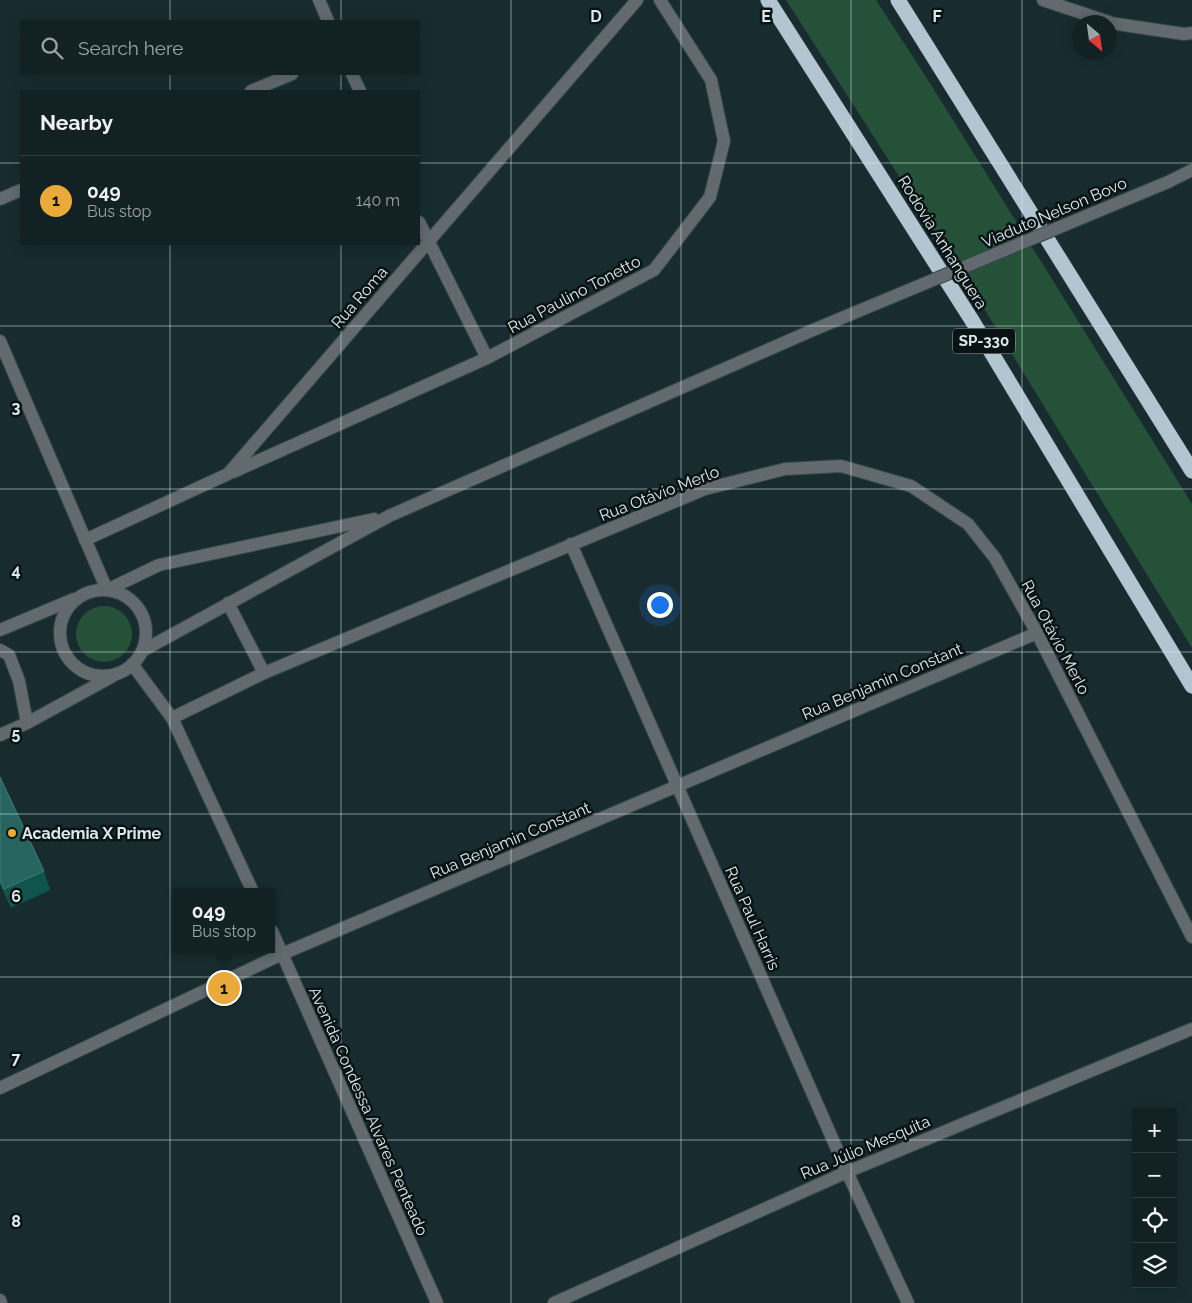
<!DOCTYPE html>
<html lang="en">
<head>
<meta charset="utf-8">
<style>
	:root { --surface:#122124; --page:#1b292c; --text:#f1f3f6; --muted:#9ca3a6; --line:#313e41; --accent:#eaaa39 }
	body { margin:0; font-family:Raleway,sans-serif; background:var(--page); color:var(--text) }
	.controls { position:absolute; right:15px; bottom:15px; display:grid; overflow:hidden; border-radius:0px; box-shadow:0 2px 12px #0003 }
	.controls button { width:45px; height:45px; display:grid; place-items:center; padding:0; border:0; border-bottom:1px solid var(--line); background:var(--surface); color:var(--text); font:25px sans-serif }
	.compass { position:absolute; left:1072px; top:15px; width:45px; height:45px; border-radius:50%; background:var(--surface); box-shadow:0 2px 12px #0003; rotate:151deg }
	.you { position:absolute; left:659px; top:604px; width:18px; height:18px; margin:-12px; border:4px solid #fff; border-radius:50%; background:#1a73e8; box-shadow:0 0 0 8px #1a73e833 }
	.badge { display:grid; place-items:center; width:32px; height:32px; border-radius:50%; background:var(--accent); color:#111; font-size:16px; font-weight:700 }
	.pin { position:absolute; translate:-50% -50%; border:2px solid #fff; box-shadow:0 1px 5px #0006 }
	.popup { position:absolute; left:173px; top:888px; width:102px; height:65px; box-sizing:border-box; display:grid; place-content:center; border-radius:0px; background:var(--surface); filter:drop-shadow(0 1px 4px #0005); font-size:16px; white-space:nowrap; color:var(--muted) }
	.popup b { font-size:19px; color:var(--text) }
	.popup::after { content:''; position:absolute; left:50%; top:100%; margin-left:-10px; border:10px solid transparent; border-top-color:var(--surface) }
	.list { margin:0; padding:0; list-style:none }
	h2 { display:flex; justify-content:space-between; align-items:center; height:65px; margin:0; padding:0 20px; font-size:21px }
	h2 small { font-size:16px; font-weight:400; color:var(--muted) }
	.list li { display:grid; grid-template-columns:32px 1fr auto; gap:15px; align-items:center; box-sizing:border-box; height:90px; padding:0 20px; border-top:1px solid var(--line) }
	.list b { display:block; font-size:19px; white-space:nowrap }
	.list p { margin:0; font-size:16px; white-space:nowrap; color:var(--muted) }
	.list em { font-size:16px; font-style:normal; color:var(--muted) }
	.icon { flex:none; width:28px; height:28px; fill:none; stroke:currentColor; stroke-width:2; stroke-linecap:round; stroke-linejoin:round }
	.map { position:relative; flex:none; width:1192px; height:1303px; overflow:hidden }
	.search { position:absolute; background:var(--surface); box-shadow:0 2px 12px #0003; left:20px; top:20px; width:400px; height:55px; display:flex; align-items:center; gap:12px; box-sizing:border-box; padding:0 18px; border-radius:0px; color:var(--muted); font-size:19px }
	.panel { position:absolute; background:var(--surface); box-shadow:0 2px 12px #0003; left:20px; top:90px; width:400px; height:155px; border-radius:0px }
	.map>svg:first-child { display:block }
	.green { fill:#255138 }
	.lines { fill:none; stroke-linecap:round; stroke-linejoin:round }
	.minor-casing { stroke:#34474a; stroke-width:14 }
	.highway-casing { stroke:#34474a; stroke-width:16 }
	.minor { stroke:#626a6f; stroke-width:12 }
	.highway { stroke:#b2c5d1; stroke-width:15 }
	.minor-bridge-casing { stroke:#34474a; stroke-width:14; stroke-linecap:butt }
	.minor-bridge { stroke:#626a6f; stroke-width:12 }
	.wall { fill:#0f554e }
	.building { fill:#26655f; stroke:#427a75 }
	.grid { fill:none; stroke:#ddeaec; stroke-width:1; stroke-opacity:0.55 }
	.poi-dot { fill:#eaaa39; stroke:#0a1314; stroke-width:2 }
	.labels { text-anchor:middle; stroke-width:5; stroke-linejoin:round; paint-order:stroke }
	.shield { fill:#0a1314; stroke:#9eaaab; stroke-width:1 }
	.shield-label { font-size:15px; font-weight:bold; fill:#ddeaec }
	.street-label { font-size:16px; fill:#ddeaec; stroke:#0a1314 }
	.poi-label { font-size:16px; font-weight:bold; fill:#ddeaec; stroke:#0a1314; text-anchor:start }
	.grid-label { font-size:16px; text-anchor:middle; font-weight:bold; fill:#ddeaec; stroke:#0a1314; stroke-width:5; stroke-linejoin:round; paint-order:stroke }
</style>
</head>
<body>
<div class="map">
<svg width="1192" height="1303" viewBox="0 0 1192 1303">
	<rect width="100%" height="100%" fill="#182c30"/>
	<path class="green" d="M786,0H876L928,80L1192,504V648L985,310Z
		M76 634a28 28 0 1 1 56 0a28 28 0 1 1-56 0Z"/>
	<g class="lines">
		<g class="minor-casing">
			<path id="minor" d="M319,0L328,21
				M1043,0L1109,22
				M1110,23L1184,34L1192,33
				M352,74L360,91
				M251,91L292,74
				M1168,182L1192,170
				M0,199L21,190
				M419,222L487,358
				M0,341L107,590L159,565L374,519
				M233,472L487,358L654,270L710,197L724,141L711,80L660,0
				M85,540L228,474L637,0
				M571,544L847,1172L908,1303
				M60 633a43 43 0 1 1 86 0a43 43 0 1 1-86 0Z
				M228,603L264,673L705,489L785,469L841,466L911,486L968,524L995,558L1037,633L1192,937
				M0,630L74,599
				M0,650L9,655L19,681L27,723
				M142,651L389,516L813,330
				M132,664L172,718L253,892
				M172,718L264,673
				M0,735L27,723L113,676
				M272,931L437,1303
				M0,1088L282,954L1037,633
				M0,1300L1,1303
				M554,1303L847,1172L1192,1029"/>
		</g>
		<g class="highway-casing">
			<path id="highway" d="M768,0L973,322L1192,686
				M898,0L1192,471"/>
		</g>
		<use href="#minor" class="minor"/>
		<use href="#highway" class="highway"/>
		<g class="minor-bridge-casing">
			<path id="minor-bridge" d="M813,330L1168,182"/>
		</g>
		<use href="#minor-bridge" class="minor-bridge"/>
	</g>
	<path class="wall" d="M0,777L44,871L50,890L11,908L0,884Z"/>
	<path class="building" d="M0,777L44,871L4,889L0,880Z"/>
	<path class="grid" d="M170,0V21M341,0V21M511,0V1303M681,0V1303M851,0V1303M1022,0V1303M170,74V91M341,74V91M0,163H21M419,163H1192M170,244V1303M341,244V1303M0,326H1192M0,489H1192M0,652H1192M0,814H1192M0,977H1192M0,1140H1136M1173,1140H1192"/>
	<circle class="poi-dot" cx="12" cy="833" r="5"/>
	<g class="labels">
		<rect class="shield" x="953" y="328.5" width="62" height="25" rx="4"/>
		<g class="shield-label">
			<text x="984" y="346">SP-330</text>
		</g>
		<g class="street-label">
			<text transform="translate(1054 212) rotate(-23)" y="6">Viaduto Nelson Bovo</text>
			<text transform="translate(943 242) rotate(58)" y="6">Rodovia Anhanguera</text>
			<text transform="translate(574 294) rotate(-28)" y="6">Rua Paulino Tonetto</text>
			<text transform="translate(359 297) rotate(-49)" y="6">Rua Roma</text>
			<text transform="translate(659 493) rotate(-21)" y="6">Rua Otávio Merlo</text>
			<text transform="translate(1056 637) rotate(62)" y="6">Rua Otávio Merlo</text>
			<text transform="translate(882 681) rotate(-23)" y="6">Rua Benjamin Constant</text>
			<text transform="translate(510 840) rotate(-23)" y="6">Rua Benjamin Constant</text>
			<text transform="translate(753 918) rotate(66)" y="6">Rua Paul Harris</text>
			<text transform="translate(369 1111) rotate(66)" y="6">Avenida Condessa Alvares Penteado</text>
			<text transform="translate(865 1147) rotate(-23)" y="6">Rua Júlio Mesquita</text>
		</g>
		<g class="poi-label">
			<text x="22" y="839">Academia X Prime</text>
		</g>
	</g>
	<g class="grid-label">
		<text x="596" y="22">D</text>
		<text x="766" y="22">E</text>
		<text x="937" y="22">F</text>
		<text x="16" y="413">3</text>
		<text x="16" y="576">4</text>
		<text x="16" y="739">5</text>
		<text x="16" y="902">6</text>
		<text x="16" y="1064">7</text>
		<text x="16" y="1227">8</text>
	</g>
</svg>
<div class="controls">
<button>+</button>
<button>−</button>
<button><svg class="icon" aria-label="locate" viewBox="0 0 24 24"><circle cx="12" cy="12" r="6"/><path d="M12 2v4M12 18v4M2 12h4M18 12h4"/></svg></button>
<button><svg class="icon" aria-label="layers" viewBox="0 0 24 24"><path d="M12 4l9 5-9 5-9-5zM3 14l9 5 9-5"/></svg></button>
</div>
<svg class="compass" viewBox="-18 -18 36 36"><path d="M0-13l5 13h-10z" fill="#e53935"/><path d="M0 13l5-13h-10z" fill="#9ca3a6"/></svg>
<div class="you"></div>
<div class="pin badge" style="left:224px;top:988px">1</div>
<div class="popup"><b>049</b>Bus stop</div>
<div class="search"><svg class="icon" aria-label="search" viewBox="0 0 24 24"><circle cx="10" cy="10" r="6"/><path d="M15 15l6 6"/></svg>Search here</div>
<section class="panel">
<h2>Nearby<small></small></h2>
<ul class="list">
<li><span class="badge">1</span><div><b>049</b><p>Bus stop</p></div><em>140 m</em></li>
</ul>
</section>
</div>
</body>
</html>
